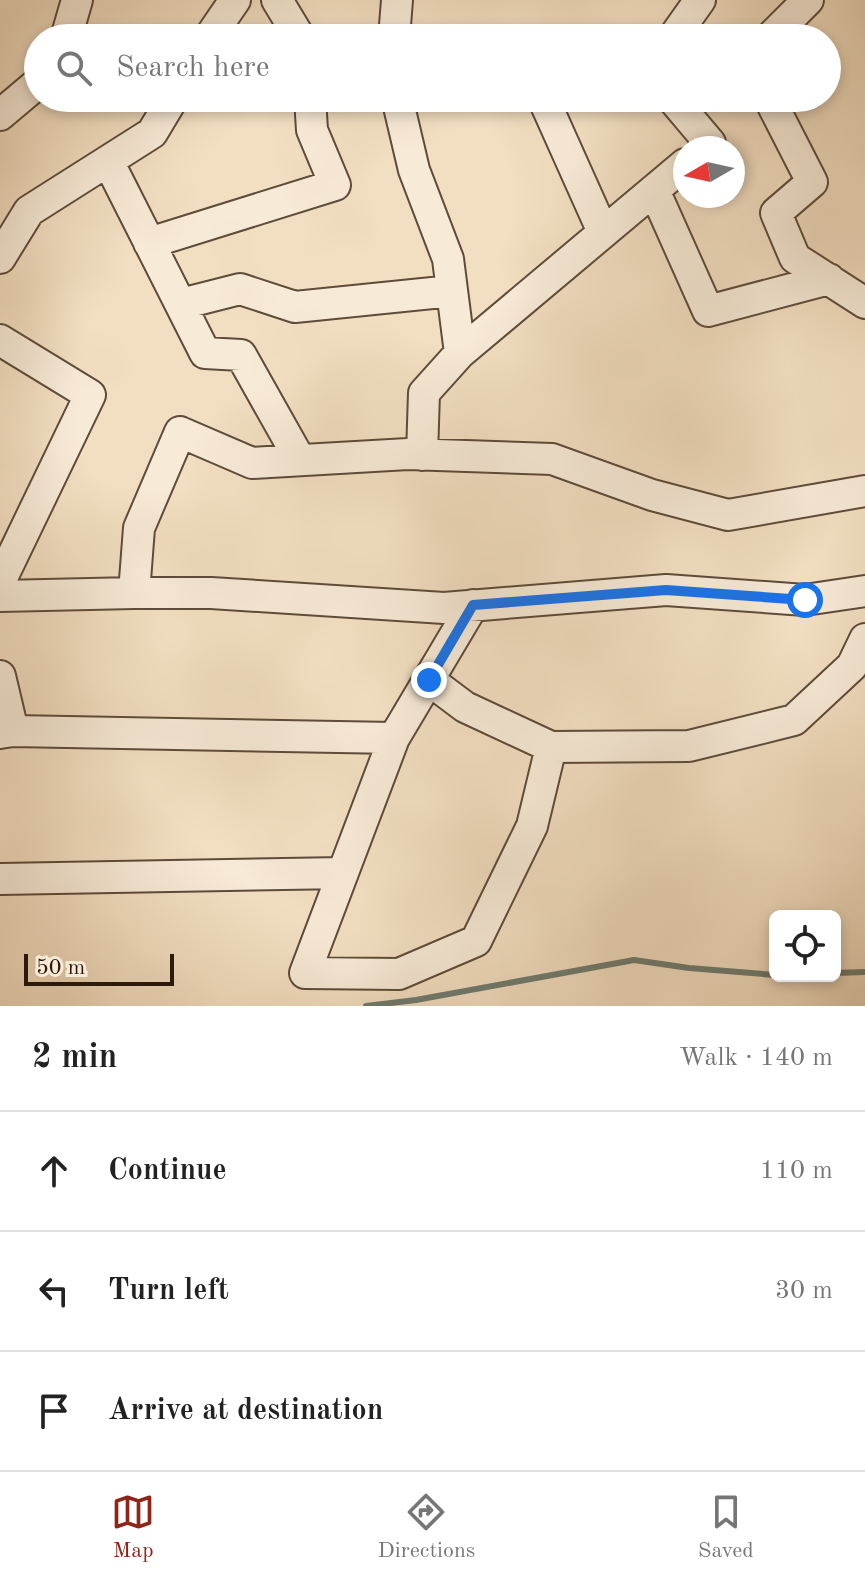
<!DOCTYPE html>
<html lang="en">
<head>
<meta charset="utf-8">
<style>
	:root { --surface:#fff; --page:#f2f2f2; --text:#222; --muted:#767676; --line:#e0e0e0; --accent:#8f2418 }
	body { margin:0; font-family:"Old Standard TT",serif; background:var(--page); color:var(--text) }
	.controls { position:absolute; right:24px; bottom:24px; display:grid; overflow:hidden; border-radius:12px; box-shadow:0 4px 12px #0003 }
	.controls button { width:72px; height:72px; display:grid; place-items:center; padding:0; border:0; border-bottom:2px solid var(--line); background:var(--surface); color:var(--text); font:40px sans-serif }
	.compass { position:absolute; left:673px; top:136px; width:72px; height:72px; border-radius:50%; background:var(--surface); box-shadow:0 4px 12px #0003; rotate:261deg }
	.scale { position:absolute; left:24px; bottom:20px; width:150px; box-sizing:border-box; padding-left:8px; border:4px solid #2d1a0d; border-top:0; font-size:22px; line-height:28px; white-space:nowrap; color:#2d1a0d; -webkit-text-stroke:6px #f7ead7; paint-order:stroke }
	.stop { position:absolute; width:24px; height:24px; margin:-18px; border:6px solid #1a73e8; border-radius:50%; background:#fff }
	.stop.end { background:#1a73e8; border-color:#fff; box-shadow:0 2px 8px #0008 }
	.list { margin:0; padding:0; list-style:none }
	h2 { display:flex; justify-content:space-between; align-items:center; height:104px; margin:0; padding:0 32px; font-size:34px }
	h2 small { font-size:26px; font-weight:400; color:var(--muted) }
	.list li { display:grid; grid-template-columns:52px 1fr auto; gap:24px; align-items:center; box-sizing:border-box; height:120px; padding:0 32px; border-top:2px solid var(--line) }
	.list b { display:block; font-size:30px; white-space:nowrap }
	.list em { font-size:26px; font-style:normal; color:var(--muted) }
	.icon { flex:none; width:44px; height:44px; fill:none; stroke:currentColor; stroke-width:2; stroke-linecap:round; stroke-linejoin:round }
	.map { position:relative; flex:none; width:865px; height:1006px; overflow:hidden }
	.search { position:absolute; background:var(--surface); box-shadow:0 4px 12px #0003; left:24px; right:24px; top:24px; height:88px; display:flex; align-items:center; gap:20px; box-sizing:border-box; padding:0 28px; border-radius:44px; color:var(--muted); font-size:30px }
	.sheet { height:464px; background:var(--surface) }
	nav { display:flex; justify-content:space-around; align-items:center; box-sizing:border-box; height:112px; border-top:2px solid var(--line); background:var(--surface); font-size:22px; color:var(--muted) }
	nav a { display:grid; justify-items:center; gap:4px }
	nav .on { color:var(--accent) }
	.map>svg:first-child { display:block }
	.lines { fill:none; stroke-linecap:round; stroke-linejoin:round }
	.stream { stroke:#6f7b6f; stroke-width:6 }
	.minor-casing { stroke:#5e4b3a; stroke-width:34 }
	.minor { stroke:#f7ead7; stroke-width:30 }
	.route { stroke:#1a73e8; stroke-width:10 }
</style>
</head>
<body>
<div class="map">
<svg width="865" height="1006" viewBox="0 0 865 1006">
	<rect width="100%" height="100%" fill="#f2dec1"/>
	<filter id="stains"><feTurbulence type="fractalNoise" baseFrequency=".0025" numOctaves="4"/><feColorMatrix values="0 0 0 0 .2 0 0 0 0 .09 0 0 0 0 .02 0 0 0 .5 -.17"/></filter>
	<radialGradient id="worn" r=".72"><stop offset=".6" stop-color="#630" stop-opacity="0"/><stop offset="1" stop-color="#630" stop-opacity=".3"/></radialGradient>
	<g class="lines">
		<path class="stream" d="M835,973L865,972
			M366,1006L416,1000L634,960L689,968L775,975"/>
		<g class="minor-casing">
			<path id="minor" d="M277,0L300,38
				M66,38L77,0
				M209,38L235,0
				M394,38L397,0
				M673,38L700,0
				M770,38L808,0
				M397,98L414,170L448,259L460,353
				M543,98L603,232
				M672,98L710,143L704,148
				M769,98L812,182L776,213L795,258L865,303
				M0,115L38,83
				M108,161L205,353L241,355L300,460
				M654,190L708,311L829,279
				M149,243L335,185L312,130L310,98
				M0,258L29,211L152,133L173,98
				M181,304L240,289L295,307L452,291
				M0,340L90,395L0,582
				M422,455L424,393L460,353L685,164
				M134,593H211L444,608L666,590L805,600L865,591
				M0,596L134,593L139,528L180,432L252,463L408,454L552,459L652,495L728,515L865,491
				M0,676L13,731L0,733
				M429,680L465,707L551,747L532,826L476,941L399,974L305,973L394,738L473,605
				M13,731L394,738
				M551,747L689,746L794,720L852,666L865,639
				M0,879L343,873"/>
		</g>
		<use href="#minor" class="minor"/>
	</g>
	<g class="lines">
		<path class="route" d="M429,680L473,605L666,590L805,600"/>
	</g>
	<rect width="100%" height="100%" filter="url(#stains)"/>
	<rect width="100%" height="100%" fill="url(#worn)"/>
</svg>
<div class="controls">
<button><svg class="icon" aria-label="locate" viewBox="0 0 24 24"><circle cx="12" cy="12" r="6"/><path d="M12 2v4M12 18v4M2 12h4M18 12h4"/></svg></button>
</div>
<svg class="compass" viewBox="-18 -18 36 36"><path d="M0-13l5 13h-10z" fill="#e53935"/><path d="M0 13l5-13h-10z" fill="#767676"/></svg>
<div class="scale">50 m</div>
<div class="stop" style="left:805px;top:600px"></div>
<div class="stop end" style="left:429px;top:680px"></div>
<div class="search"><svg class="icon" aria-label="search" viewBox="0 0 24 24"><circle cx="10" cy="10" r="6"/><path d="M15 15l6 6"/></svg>Search here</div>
</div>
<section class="sheet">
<h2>2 min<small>Walk · 140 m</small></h2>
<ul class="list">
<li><svg class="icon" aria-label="ahead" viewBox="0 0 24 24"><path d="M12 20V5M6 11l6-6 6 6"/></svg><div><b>Continue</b></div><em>110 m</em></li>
<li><svg class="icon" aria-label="left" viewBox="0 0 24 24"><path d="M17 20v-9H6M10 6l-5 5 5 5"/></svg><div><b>Turn left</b></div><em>30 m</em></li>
<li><svg class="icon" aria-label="arrive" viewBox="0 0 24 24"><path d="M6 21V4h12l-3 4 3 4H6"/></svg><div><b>Arrive at destination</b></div></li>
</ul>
</section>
<nav>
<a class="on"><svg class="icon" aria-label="map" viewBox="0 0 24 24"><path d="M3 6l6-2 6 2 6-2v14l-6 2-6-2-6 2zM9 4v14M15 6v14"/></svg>Map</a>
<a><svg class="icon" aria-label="directions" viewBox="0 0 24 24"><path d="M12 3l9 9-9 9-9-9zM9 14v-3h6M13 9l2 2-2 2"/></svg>Directions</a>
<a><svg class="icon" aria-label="saved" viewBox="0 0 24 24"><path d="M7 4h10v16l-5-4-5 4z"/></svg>Saved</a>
</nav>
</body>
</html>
